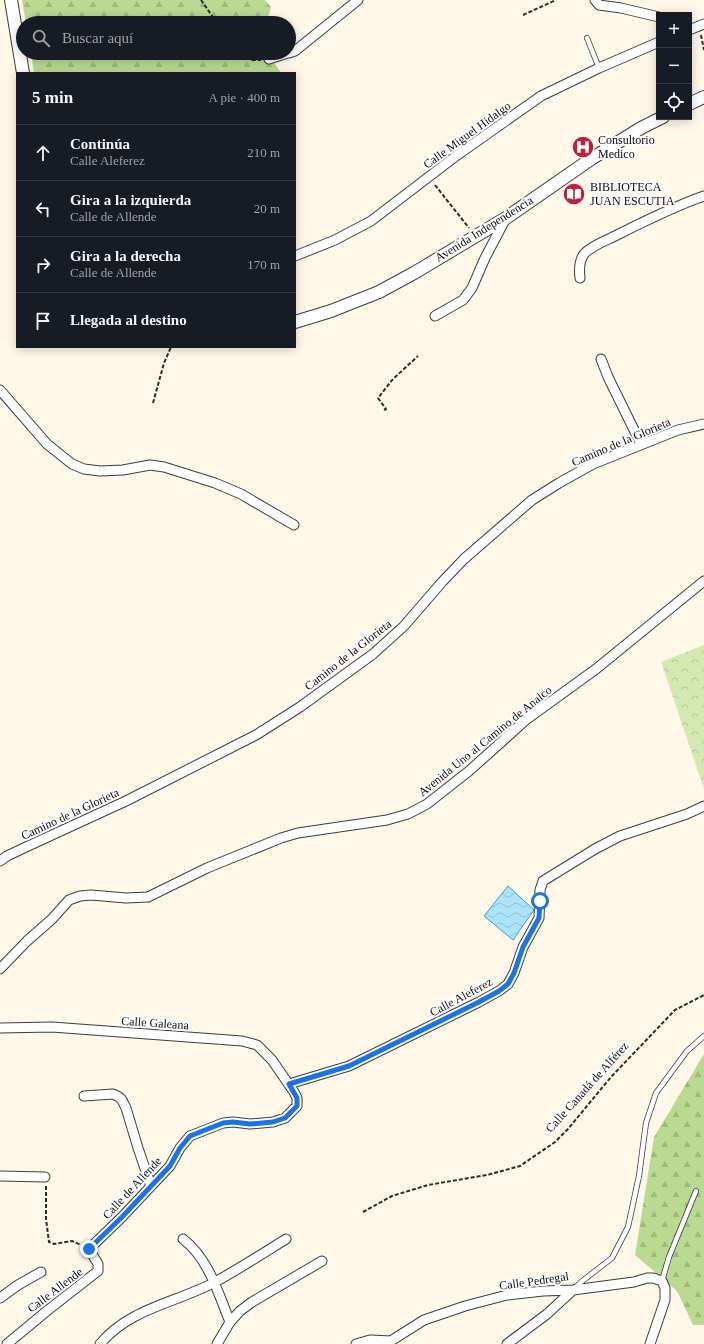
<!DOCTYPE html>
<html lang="es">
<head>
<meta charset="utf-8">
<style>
	:root { --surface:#171b24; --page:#242831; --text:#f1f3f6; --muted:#9ea1a6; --line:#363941 }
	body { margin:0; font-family:Georgia,serif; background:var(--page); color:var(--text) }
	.controls { position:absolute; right:12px; top:12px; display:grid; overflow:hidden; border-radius:0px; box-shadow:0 2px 10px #0003 }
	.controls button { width:36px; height:36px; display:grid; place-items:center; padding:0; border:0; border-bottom:1px solid var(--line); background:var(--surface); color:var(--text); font:20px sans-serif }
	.stop { position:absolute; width:12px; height:12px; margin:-9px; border:3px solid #1a73e8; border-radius:50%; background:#fff }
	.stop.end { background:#1a73e8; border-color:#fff; box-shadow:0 1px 4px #0008 }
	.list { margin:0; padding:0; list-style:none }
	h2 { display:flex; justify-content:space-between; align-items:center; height:52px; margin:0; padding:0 16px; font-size:17px }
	h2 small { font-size:13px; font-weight:400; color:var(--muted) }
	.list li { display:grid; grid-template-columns:26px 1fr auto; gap:12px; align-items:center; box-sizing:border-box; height:56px; padding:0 16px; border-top:1px solid var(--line) }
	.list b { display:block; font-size:15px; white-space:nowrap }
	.list p { margin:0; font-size:13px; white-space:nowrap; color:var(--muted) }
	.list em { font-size:13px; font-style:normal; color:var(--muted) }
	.icon { flex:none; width:22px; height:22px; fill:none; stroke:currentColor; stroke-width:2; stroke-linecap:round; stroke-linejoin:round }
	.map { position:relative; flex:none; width:704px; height:1344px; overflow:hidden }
	.search { position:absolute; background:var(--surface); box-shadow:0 2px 10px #0003; left:16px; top:16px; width:280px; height:44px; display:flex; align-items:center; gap:10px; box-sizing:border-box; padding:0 14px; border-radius:22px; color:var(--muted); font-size:15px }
	.panel { position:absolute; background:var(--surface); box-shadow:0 2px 10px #0003; left:16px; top:72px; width:280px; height:276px; border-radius:0px }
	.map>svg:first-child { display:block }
	.forest { fill:url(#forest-firs) }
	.park { fill:url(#park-crowns) }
	.water { fill:url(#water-waves); stroke:#30a1d0 }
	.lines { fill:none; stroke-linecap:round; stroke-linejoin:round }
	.service-casing { stroke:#3d3d3d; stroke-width:6 }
	.minor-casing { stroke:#3d3d3d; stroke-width:11 }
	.tertiary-casing { stroke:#3d3d3d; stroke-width:14 }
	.path { stroke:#2c2c2c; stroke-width:2; stroke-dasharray:4 2; stroke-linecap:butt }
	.service { stroke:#fff; stroke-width:4.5 }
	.minor { stroke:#fff; stroke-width:9 }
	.tertiary { stroke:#fff; stroke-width:12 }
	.route { stroke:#1a73e8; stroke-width:5 }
	.labels { text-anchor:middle; stroke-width:4; stroke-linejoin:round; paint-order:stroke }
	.street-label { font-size:12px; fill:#0a0a0a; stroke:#fff }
	.poi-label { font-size:12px; fill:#0a0a0a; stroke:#fff; text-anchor:start }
</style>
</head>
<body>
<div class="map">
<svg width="704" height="1344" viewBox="0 0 704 1344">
	<defs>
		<pattern id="forest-firs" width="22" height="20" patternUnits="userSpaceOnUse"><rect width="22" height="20" fill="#b9da90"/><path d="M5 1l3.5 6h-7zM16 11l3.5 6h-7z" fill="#9eba7b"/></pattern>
		<pattern id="park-crowns" width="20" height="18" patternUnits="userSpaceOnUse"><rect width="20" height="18" fill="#d4e9b1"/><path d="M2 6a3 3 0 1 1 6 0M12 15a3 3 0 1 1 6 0" fill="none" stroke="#b5c697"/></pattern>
		<pattern id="water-waves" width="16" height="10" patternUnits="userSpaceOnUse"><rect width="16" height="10" fill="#abe3f8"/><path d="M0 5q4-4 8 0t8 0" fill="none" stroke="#92c1d3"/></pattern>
	</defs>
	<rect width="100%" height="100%" fill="#fff8e8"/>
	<path class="forest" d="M22,0H265L271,7L267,23H26Z
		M31,53H268L281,73H34Z
		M704,1054V1325H693L677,1291L635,1255L654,1137Z"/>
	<path class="park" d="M704,645V789L661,662Z"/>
	<path class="water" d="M508,886L534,910L513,940L484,916Z"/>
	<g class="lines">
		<g class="service-casing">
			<path id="service" d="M587,38L599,68
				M662,1281L669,1257L696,1191
				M574,1289L581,1282L612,1258L628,1227L639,1176L646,1123L656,1093L687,1051L704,1036"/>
		</g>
		<g class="minor-casing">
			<path id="minor" d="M595,0L599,5L621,8L659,17
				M689,30L704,24
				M289,53L295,51L358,0
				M269,59L288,53
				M295,256L335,240L371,221L456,156L541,96L599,68L659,42
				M580,278C579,270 579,261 584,254C590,247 602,242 611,238C641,223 672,207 704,196
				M435,316L463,300L472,288L485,258L506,218
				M601,359L608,377L641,444
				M0,390L47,444L72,464L84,469L100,471L123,470L150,465L164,467L215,483L241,494L294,525
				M0,861L7,856L26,847L126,801L256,735L300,707L373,654L404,626L442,582L464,559L532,500L559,483L593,464L678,430L704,424
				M0,969L27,941L52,919L69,900L80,896L91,895L126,898L148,897L207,868L281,838L298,833L387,820L408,814L427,804L469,771L527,719L596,669L704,581
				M0,1028L52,1027L242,1041L257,1045L272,1060L294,1092L297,1098V1106L285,1118L273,1122L250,1124L233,1122L223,1123L190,1136L180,1148L170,1166L122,1217L89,1249L98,1264V1271L48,1310L7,1344
				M289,1084L349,1066L479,1002L499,991L508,984L514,973L523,947L539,918L540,890L543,881L595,849L620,836L687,814L704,806
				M84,1096L113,1094L119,1097L122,1100L126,1108L138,1148L151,1186
				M0,1176L45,1177
				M183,1239C209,1259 218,1293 230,1322
				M0,1298L18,1285L41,1272
				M100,1344C130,1308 176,1303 215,1282C239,1269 262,1254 286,1239
				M217,1344L230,1322L240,1311L252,1302L322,1261
				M356,1344L370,1340L391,1341
				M386,1344L424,1320L465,1306L507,1295L543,1291L573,1290L634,1282L647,1278H653L662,1281L665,1288V1300L650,1344
				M507,1344L547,1314L573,1290"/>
		</g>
		<g class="tertiary-casing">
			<path id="tertiary" d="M11,0L23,73
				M689,104L704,97
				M295,322L331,311L379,292L414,273L506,218L591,159L641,128L663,117"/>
		</g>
		<path class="path" d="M201,0L217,23
			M523,15L556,0
			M701,35L704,50
			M242,53L252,60H261
			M435,185L469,228
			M153,403L164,363L171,347
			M384,410L386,409L378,398L393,379L418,356
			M46,1186V1219L49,1242L54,1244L72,1241L81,1245
			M363,1212L392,1196L428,1185L487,1175L520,1166L555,1142L568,1129L611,1077L675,1010L704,995"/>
		<use href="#service" class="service"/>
		<use href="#minor" class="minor"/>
		<use href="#tertiary" class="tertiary"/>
	</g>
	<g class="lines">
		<path class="route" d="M89,1249L122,1217L170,1166L180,1148L190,1136L223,1123L233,1122L250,1124L273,1122L285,1118L297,1106V1098L289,1084L349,1066L479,1002L499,991L508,984L514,973L523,947L539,918L540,901"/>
	</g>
	<defs>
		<g id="hospital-disc" transform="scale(1.15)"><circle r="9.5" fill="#bd2037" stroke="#fff"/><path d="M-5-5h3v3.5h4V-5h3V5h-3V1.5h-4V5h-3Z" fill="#fff"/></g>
		<g id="library-disc" transform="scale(1.15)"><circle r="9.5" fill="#bd2037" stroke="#fff"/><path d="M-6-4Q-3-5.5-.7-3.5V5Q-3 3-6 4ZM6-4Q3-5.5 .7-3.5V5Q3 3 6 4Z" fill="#fff"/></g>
	</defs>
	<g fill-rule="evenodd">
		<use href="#hospital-disc" x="583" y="147"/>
		<use href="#library-disc" x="574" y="194"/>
	</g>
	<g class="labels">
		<g class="street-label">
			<text transform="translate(467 135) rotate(-36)" y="4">Calle Miguel Hidalgo</text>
			<text transform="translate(484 229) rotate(-32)" y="4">Avenida Independencia</text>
			<text transform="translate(621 442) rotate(-23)" y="4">Camino de la Glorieta</text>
			<text transform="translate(348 655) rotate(-38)" y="4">Camino de la Glorieta</text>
			<text transform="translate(485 741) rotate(-39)" y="4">Avenida Uno al Camino de Analco</text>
			<text transform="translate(70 814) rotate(-25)" y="4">Camino de la Glorieta</text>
			<text transform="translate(461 997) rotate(-28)" y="4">Calle Aleferez</text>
			<text transform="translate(155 1023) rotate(4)" y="4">Calle Galeana</text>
			<text transform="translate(587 1087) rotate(-48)" y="4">Calle Canadá de Alférez</text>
			<text transform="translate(132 1188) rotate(-47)" y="4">Calle de Allende</text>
			<text transform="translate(534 1281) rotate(-8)" y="4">Calle Pedregal</text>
			<text transform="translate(55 1290) rotate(-37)" y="4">Calle Allende</text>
		</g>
		<g class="poi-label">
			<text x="598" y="144">Consultorio<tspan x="598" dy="14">Medico</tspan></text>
			<text x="590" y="191">BIBLIOTECA<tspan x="590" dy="14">JUAN ESCUTIA</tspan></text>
		</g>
	</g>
</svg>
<div class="controls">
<button>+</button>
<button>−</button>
<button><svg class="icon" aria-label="locate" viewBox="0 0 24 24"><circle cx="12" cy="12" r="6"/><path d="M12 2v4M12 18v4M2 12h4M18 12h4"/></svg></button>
</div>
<div class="stop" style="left:540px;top:901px"></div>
<div class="stop end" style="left:89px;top:1249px"></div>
<div class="search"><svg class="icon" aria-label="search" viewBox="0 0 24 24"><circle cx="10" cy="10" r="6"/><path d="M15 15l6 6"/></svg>Buscar aquí</div>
<section class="panel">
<h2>5 min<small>A pie · 400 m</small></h2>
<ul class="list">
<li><svg class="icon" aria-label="ahead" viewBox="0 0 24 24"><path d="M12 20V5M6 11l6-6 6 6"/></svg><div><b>Continúa</b><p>Calle Aleferez</p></div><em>210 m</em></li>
<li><svg class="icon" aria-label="left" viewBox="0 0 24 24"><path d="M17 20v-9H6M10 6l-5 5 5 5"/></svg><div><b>Gira a la izquierda</b><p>Calle de Allende</p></div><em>20 m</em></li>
<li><svg class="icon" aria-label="right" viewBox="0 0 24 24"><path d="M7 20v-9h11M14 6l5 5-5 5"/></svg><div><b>Gira a la derecha</b><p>Calle de Allende</p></div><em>170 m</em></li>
<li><svg class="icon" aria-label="arrive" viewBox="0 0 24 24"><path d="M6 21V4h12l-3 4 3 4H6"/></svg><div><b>Llegada al destino</b></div></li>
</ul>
</section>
</div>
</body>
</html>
